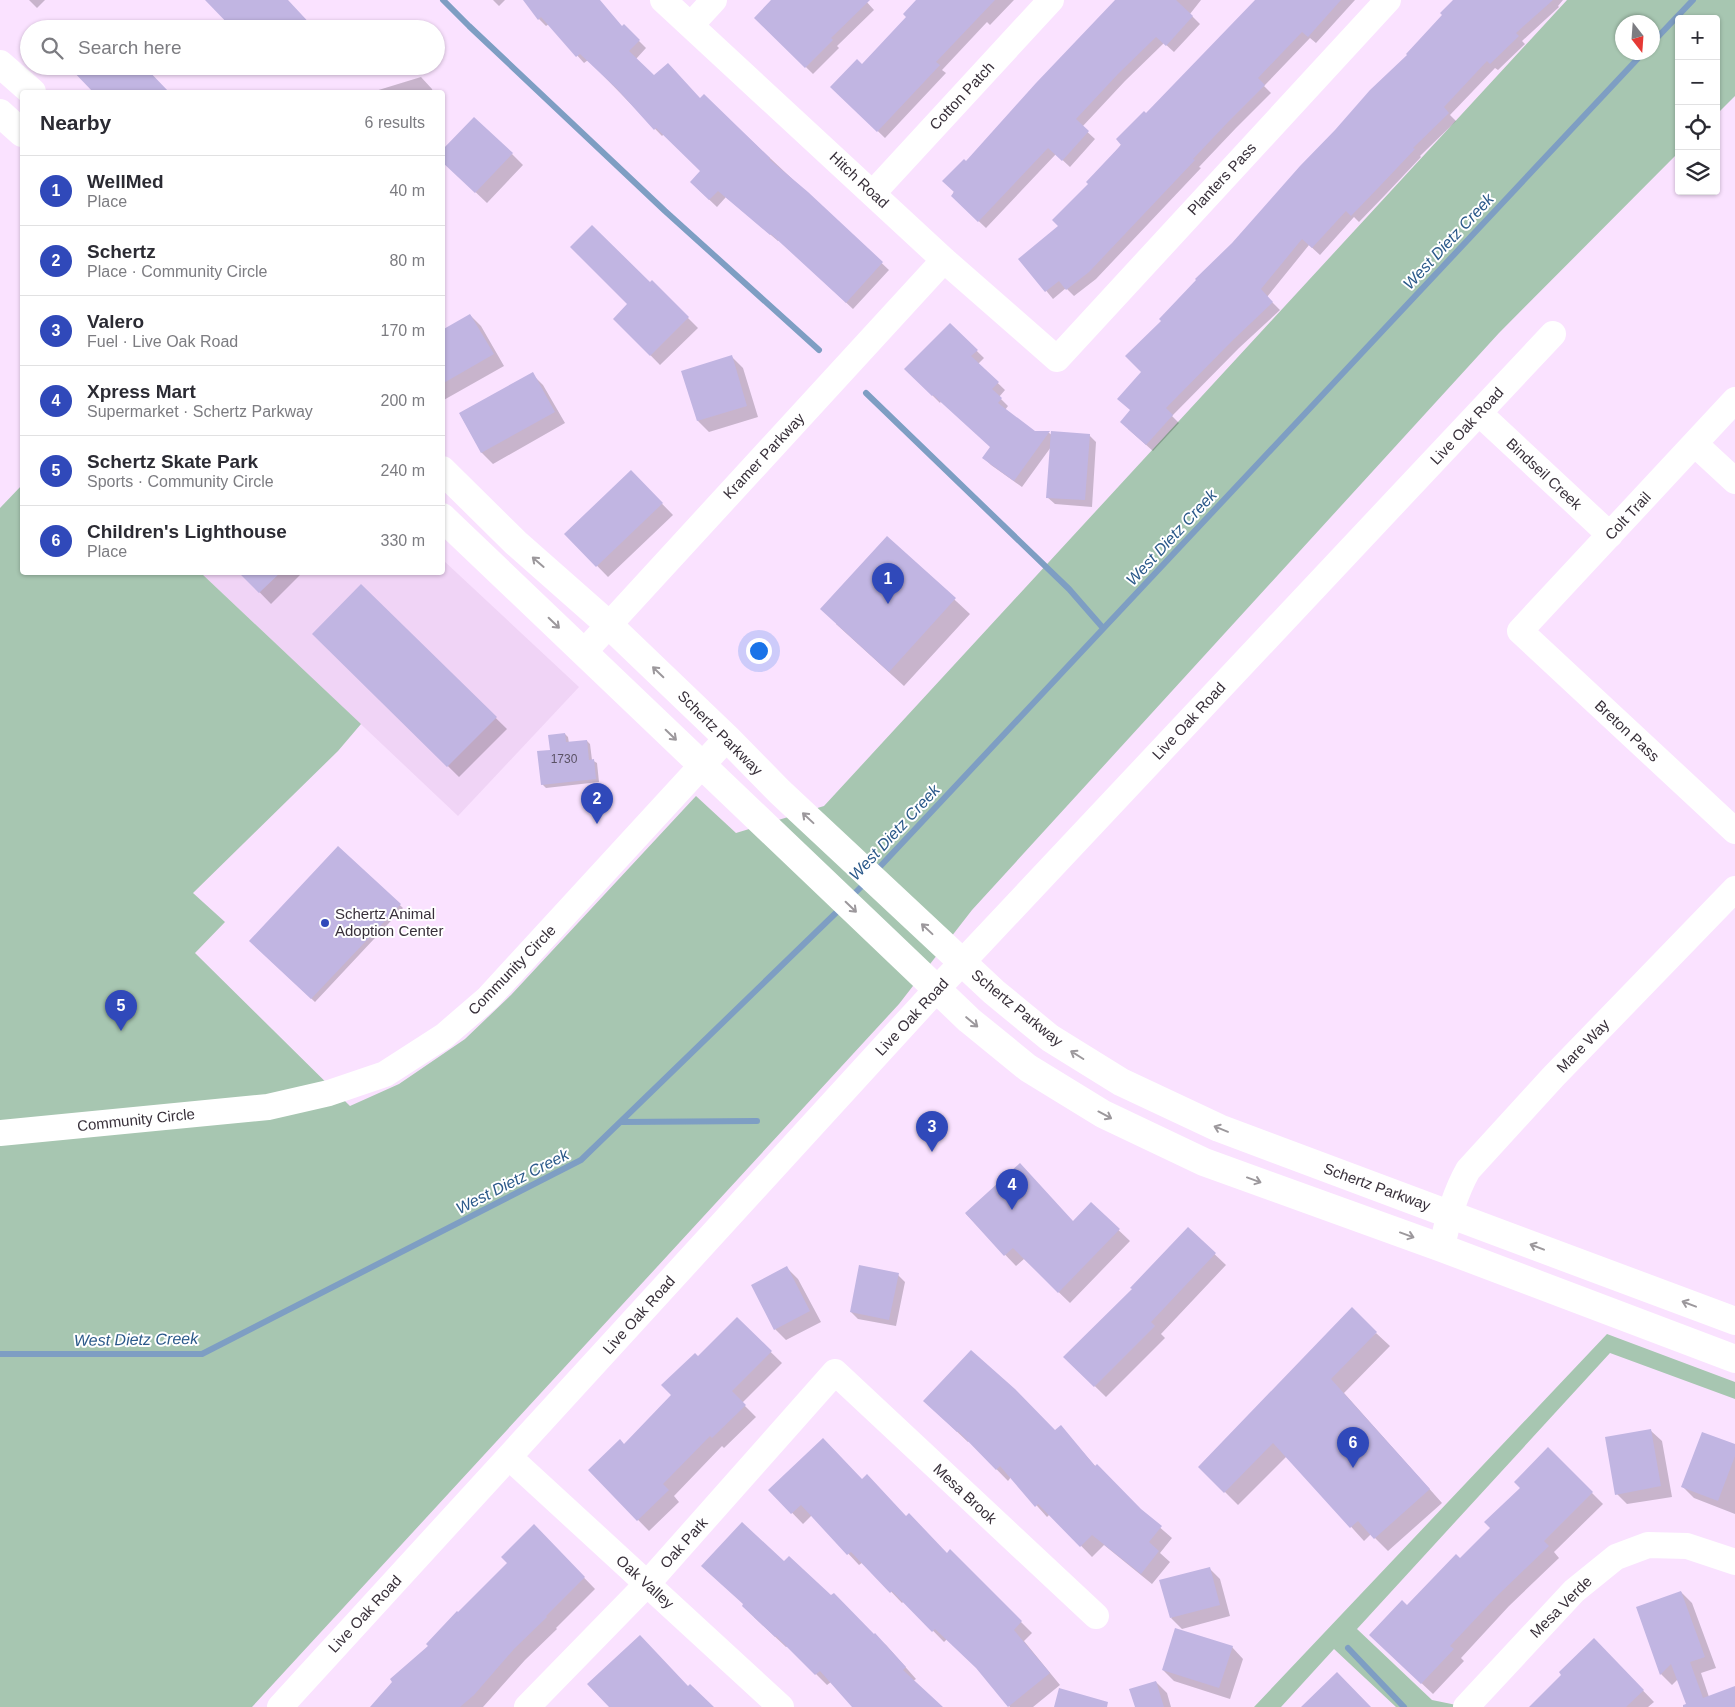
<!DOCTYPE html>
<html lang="en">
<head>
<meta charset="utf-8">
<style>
	:root { --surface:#fff; --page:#f2f2f3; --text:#2b2b33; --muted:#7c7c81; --line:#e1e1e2; --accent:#3049ba }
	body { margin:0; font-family:Arial,sans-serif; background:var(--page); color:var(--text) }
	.controls { position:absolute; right:15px; top:15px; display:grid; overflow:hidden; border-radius:5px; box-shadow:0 1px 4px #0004 }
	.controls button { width:45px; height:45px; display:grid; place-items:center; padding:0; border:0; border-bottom:1px solid var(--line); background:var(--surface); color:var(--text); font:25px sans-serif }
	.compass { position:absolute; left:1615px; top:15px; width:45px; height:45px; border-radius:50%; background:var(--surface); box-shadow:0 1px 4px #0004; rotate:163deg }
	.you { position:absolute; left:758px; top:650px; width:18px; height:18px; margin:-12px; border:4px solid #fff; border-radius:50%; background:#1a73e8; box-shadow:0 0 0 8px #1a73e833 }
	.badge { display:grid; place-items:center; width:32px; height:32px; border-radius:50%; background:var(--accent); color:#fff; font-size:16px; font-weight:700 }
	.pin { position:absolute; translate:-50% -41px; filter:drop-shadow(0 1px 2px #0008) }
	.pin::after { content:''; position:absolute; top:26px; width:18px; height:15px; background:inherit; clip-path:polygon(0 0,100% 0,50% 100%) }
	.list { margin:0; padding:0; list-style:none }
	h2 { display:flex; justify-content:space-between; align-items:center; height:65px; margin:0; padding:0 20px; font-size:21px }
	h2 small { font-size:16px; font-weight:400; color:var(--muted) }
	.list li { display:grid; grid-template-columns:32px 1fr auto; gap:15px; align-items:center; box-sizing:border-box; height:70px; padding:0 20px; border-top:1px solid var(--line) }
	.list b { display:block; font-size:19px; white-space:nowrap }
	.list p { margin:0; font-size:16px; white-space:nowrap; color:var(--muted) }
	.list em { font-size:16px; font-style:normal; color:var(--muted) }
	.icon { flex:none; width:28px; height:28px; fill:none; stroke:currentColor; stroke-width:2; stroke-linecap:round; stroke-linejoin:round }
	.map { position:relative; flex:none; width:1735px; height:1707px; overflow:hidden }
	.search { position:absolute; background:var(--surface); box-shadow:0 1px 4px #0004; left:20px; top:20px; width:425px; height:55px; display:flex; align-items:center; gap:12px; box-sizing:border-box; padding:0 18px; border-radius:28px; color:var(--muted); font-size:19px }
	.panel { position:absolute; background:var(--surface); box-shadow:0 1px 4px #0004; left:20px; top:90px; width:425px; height:485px; border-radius:5px }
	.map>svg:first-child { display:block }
	.built { fill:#f0d4f6 }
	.green { fill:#a7c6b1; fill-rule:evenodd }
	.shadow { fill:#0003 }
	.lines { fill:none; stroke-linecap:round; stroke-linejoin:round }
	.stream { stroke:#7e9ec3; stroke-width:6 }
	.building { fill:#c1b5e2 }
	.minor { stroke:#fff; stroke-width:26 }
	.major { stroke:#fff; stroke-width:28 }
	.oneway { stroke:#9c989c }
	.poi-dot { fill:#3049ba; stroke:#fff; stroke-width:2 }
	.labels { text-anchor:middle; stroke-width:4; stroke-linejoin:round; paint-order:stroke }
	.number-label { font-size:12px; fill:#5a5164 }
	.street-label { font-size:15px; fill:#38303a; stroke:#fff }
	.poi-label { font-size:15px; fill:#38303a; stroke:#fff; text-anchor:start }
	.water-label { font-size:16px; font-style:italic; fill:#2b598a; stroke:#fff }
</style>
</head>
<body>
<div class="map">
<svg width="1735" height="1707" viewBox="0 0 1735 1707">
	<rect width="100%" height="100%" fill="#fae2ff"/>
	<path class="built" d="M443,560L579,687L458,816L201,573L442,572Z"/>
	<path class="green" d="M1567,0H1735V96L1716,115V19H1679V152L1499,333L972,910L899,1004L252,1707H0V508L22,485V572L201,573L361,724L338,751L193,893L225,922L195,953L350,1106L399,1084L465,1039L511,995L696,796L736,833L824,806ZM1622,22H1652V52H1622Z
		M1607,1334L1735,1382V1399L1610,1353L1357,1629L1432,1700L1466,1707H1396L1334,1649L1281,1707H1254Z"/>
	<path class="shadow" d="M29,0H45L37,8Z
		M493,0H505L499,6Z
		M524,0H599L622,27L624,26L646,48L636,59L654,77L700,100L704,96L889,270L853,309L779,240L778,241L726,197L717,207L698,189L702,171L664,134L662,136L588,60L584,63L549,24L546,26L539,19Z
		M772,0H865L874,10L837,46L839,48L813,74L756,18Z
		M918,0H1014L990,25L987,22L942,70L946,73L885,138L832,87L862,65L907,17Z
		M1117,0H1201L1190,14L1200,24L1174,52L1164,43L1125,81L1082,127L1095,139L1070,167L1056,154L986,228L952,196L966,163Z
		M1257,0H1355L1316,43L1310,38L1264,86L1271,93L1236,128L1199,167L1201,168L1096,279L1074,296L1066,288L1053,299L1020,259L1060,227L1089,184L1146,114Z
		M1455,0H1563L1558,6L1559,7L1522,41L1525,44L1498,70L1495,68L1450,115L1456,121L1420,156L1421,157L1386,194L1359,222L1354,217L1320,255L1309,245L1267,297L1280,310L1239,348L1172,416L1179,423L1153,451L1128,429L1131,410L1143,372L1163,322L1409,55Z
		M100,22L106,29H93Z
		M70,66H143L168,92H95Z
		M271,66H283L277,72Z
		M421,77L432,89L433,92H372Z
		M512,154L523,165L487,203L449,167Z
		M652,282L698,328L660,365L615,319Z
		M470,315L481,326L504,366L442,401V331Z
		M950,325L984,358L978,364L1005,390L999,397L1008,406L1005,410L1035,432L1049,433L1052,435H1089L1096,442L1092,507L1055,504L1047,497L1051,447L1022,487L991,465L984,458L991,447L941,401L940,403L906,369Z
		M732,357L743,368L758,417L709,432L698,421L683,372Z
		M532,374L543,385L565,423L493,464L482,453L460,414Z
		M631,472L673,515L608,577L566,534Z
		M887,537L970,614L904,686L836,624Z
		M240,572H303L271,604Z
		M361,586L507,729L459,777L314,634Z
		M565,734L568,737L569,743L587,741L590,744L592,760L597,763L599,782L546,788L542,784L551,751Z
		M338,848L403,908L315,1002L250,941Z
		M1091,1204L1130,1241L1070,1303L1024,1259L1016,1266L966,1214L1073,1222Z
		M1188,1229L1226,1265L1161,1334L1165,1338L1106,1397L1065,1357L1133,1289Z
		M787,1268L798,1279L821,1322L786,1340L775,1329Z
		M898,1275L905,1282L896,1326L858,1319L851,1312Z
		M737,1319L782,1363L742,1403L756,1417L724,1448L722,1446L674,1496L679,1502L649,1531L589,1470L624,1445L672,1395L698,1358Z
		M1376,1333L1390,1346L1344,1393L1442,1503L1388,1551L1371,1534L1364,1541L1287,1456L1238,1505L1200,1467Z
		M936,1412L1055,1432L1061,1427L1096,1467L1141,1511L1172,1538L1160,1553L1170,1562L1152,1584L1104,1545L1092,1557L1050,1514L1047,1517L1011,1477L1008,1481L969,1441L968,1442Z
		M1650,1430L1662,1441L1672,1497L1627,1504L1616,1493Z
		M1735,1445V1514L1694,1498L1683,1487Z
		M1548,1449L1603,1504L1554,1552L1559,1558L1509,1606L1461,1658L1464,1661L1433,1694L1382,1646L1407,1606L1460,1559L1492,1528Z
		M863,1480L947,1554L950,1551L1032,1633L1024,1641L1060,1685L1033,1707H1010L978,1669L947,1639L944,1642L904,1601L902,1603L863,1562L859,1565L812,1515L803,1524L770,1490Z
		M534,1526L595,1589L556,1628L557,1629L525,1660L483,1707H372L458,1614L508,1563Z
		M784,1562L886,1645L916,1679L913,1681L941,1707H854L831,1682L827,1685L788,1646L786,1647L754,1617Z
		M1209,1568L1220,1579L1230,1616L1182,1629L1171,1618Z
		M1681,1592L1692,1603L1716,1668L1701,1673L1709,1697L1735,1687V1707H1688L1678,1679L1672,1685L1661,1674L1637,1608Z
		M1232,1647L1243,1659L1230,1699L1174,1681L1163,1670Z
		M1605,1651L1654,1702L1648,1707H1531Z
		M1156,1682L1167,1693L1171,1707H1136Z"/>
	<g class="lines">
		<path class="stream" d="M443,0L469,26L665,211L819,350
			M1652,43L1693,0
			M866,393L1069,589L1103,628
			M874,873L1644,52
			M850,898L866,882
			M621,1122L757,1121
			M0,1354H202L581,1160L842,907
			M1348,1648L1404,1707"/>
	</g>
	<path class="building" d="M205,0H288L315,29H233Z
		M523,0H600L622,26L624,24L640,40L629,51L654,75L668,63L700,98L704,94L770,158L769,159L808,192L883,262L846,303L771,234L770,235L718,191L709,200L690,182L700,171L656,128L654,130L617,89L580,54L576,57L541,17L538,20Z
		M771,0H870L831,38L833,40L805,68L754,18Z
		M916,0H995L936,62L940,65L877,132L830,87L857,59L862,64L906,17L903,14Z
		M1115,0H1176L1193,16L1166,46L1156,37L1118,74L1076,119L1089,131L1062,161L1048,148L978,222L951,196L954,192L942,181L964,159L966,161L1036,83Z
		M1255,0H1341L1308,37L1302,32L1258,78L1265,85L1229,121L1193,159L1195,160L1089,272L1066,290L1059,281L1045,292L1018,259L1058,226L1052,220L1088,184L1086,182L1121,145L1116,139L1144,111L1146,113Z
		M1453,0H1553L1516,33L1519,36L1490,64L1487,61L1444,107L1449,113L1413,148L1415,149L1379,187L1351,216L1346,211L1312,248L1302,239L1261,289L1273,302L1232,341L1166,408L1173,415L1146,445L1120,422L1130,410L1117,399L1141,372L1125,356L1161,321L1159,319L1196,280L1195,279L1232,243L1300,166L1335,130L1370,90L1407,55L1406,54L1442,15L1440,13Z
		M68,66H144L169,92H93Z
		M474,117L513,153L475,193L442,162V150Z
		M592,225L650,282L652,280L689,317L650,356L613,319L627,304L570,247Z
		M470,314L494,354L442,384V330Z
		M950,323L978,350L971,356L999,382L992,389L1002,398L998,403L1035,431H1050L1014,481L982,458L990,447L933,395L932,396L904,369Z
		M732,355L747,406L697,421L681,371Z
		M533,372L555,412L481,453L459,413Z
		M1051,431L1090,434L1085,500L1046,498Z
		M631,470L663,503L596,567L564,534Z
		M887,536L956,598L889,672L820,609Z
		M238,572H281L259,593Z
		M361,584L497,717L447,767L312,634Z
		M565,733L566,742L587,740L589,760L594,759L596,779L541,785L537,751L550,750L548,735Z
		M338,846L401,904L311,999L249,941Z
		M1020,1163L1073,1221L1091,1202L1120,1229L1058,1293L1013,1248L1004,1256L965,1213Z
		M1188,1227L1216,1253L1151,1322L1155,1326L1094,1387L1063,1357L1132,1289L1130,1288Z
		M859,1265L899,1273L889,1320L850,1312Z
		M787,1266L810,1311L774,1330L751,1285Z
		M1352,1307L1377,1332L1331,1379L1430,1489L1374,1539L1358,1521L1350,1528L1273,1443L1224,1493L1198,1467Z
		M737,1317L772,1351L732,1391L746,1405L712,1438L710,1436L663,1484L669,1490L637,1521L588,1470L620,1439L624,1444L671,1395L661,1385L695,1353L698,1356Z
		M971,1350L1015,1389L1055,1430L1061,1425L1095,1466L1097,1464L1141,1509L1162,1526L1149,1542L1159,1551L1141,1574L1092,1535L1080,1547L1038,1504L1035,1507L1000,1466L996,1470L958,1431L957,1432L923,1401Z
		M1651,1429L1661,1486L1615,1495L1605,1437Z
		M1702,1432L1735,1444V1456L1718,1501L1681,1487Z
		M823,1438L862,1479L867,1474L906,1516L909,1513L947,1553L950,1549L1022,1621L1014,1630L1050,1673L1008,1707L976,1668L935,1629L932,1632L892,1591L890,1593L851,1552L847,1555L801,1505L791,1514L768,1490Z
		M1548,1447L1593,1492L1544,1541L1549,1546L1498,1595L1450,1646L1454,1649L1421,1684L1369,1635L1402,1600L1407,1605L1456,1554L1460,1558L1490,1528L1484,1522L1520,1488L1514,1482Z
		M742,1522L784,1561L789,1556L831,1595L834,1593L874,1634L875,1633L906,1667L903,1670L943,1707H852L820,1671L815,1675L776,1636L775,1637L742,1606L743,1604L701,1566Z
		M534,1524L585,1577L546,1616L547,1617L514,1649L474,1695L460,1707H370L392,1682L390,1679L428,1646L426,1644L457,1611L458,1612L507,1563L501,1557Z
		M1210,1567L1220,1605L1170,1618L1159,1580Z
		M1681,1591L1705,1657L1690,1662L1703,1698L1735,1686V1707H1683V1705L1686,1704L1671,1664L1660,1675L1636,1607Z
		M1175,1628L1233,1646L1219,1688L1162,1670Z
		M640,1635L688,1686L690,1684L714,1707H609L587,1684Z
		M1594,1638L1644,1690L1626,1707H1529L1561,1675L1559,1672Z
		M1337,1672L1371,1707H1301Z
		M1156,1681L1164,1707H1135L1129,1689Z
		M1059,1688L1108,1702L1107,1707H1054Z"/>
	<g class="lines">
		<path class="minor" d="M663,0L944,260L1057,359L1388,0
			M691,25L714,0
			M873,193L1051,0
			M1735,400L1520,631L1735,831
			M1479,413L1610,535
			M1695,444L1735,481
			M584,652L944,260
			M0,1133L268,1107L329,1093L385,1074L444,1036L488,998L727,738
			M1442,1248C1447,1221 1454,1195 1468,1170L1553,1077L1735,889
			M509,1457L781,1707
			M280,1707L937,989L1553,334
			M527,1707L647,1584L835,1372L1096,1616
			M1466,1707L1574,1591L1616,1557L1648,1545L1687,1546L1735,1562"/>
		<path class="major" d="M0,64L32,92
			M0,113L22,133
			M442,470L516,543L609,625L727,738L780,792L994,992L1050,1038L1121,1082L1219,1128L1735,1321
			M442,517L969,1020L1028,1068L1103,1114L1204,1162L1442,1248L1735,1359"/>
	</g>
	<defs><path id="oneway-shaft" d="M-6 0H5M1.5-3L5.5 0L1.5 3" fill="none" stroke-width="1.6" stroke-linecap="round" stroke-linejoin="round" transform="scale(1.25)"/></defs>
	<g class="oneway">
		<use href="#oneway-shaft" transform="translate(538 562) rotate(-139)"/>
		<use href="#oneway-shaft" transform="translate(554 623) rotate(44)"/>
		<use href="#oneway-shaft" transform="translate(658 672) rotate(-136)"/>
		<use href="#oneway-shaft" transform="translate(671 735) rotate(44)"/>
		<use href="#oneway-shaft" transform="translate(808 818) rotate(-137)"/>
		<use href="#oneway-shaft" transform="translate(851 907) rotate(44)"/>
		<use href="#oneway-shaft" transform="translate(927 929) rotate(-137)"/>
		<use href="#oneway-shaft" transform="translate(972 1022) rotate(40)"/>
		<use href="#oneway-shaft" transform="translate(1077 1055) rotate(-148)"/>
		<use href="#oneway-shaft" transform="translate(1105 1115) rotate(28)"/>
		<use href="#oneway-shaft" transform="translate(1221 1129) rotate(-158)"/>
		<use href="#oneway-shaft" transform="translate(1254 1180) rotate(20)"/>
		<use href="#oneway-shaft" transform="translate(1407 1235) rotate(20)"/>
		<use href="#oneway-shaft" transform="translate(1537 1247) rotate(-159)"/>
		<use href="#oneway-shaft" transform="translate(1689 1304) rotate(-159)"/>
	</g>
	<circle class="poi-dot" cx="325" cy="923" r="5"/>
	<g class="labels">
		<g class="number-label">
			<text x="564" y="763">1730</text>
		</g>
		<g class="street-label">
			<text transform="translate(962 96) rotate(-47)" y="5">Cotton Patch</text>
			<text transform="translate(1222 179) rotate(-47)" y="5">Planters Pass</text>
			<text transform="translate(859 180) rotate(43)" y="5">Hitch Road</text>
			<text transform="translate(1467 426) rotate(-47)" y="5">Live Oak Road</text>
			<text transform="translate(764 456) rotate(-47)" y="5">Kramer Parkway</text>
			<text transform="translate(1544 474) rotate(43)" y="5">Bindseil Creek</text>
			<text transform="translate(1628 516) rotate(-47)" y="5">Colt Trail</text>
			<text transform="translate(1189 721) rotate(-47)" y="5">Live Oak Road</text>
			<text transform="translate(1627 731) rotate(43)" y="5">Breton Pass</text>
			<text transform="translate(720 733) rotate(45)" y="5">Schertz Parkway</text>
			<text transform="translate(512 970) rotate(-46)" y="5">Community Circle</text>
			<text transform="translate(1017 1008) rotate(39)" y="5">Schertz Parkway</text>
			<text transform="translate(912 1017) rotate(-47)" y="5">Live Oak Road</text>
			<text transform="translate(1583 1046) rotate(-46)" y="5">Mare Way</text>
			<text transform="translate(136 1120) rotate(-6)" y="5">Community Circle</text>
			<text transform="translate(1377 1187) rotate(20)" y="5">Schertz Parkway</text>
			<text transform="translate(639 1315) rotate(-48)" y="5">Live Oak Road</text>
			<text transform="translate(965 1494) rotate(43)" y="5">Mesa Brook</text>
			<text transform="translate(684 1543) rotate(-48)" y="5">Oak Park</text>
			<text transform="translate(645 1582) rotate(42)" y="5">Oak Valley</text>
			<text transform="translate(1561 1607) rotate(-45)" y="5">Mesa Verde</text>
			<text transform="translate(365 1614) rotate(-47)" y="5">Live Oak Road</text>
		</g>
		<g class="poi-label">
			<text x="335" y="919">Schertz Animal<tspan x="335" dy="17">Adoption Center</tspan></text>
		</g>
		<g class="water-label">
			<text transform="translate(1448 241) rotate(-47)" y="6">West Dietz Creek</text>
			<text transform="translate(1171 537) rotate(-47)" y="6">West Dietz Creek</text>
			<text transform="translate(894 832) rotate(-47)" y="6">West Dietz Creek</text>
			<text transform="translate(512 1181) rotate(-27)" y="6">West Dietz Creek</text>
			<text transform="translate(136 1339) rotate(-1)" y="6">West Dietz Creek</text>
		</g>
	</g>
</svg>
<div class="controls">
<button>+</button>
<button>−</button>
<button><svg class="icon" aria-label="locate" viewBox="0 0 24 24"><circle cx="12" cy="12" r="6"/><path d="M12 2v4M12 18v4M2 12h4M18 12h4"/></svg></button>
<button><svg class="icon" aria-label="layers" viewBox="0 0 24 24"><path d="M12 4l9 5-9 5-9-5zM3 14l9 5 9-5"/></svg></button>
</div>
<svg class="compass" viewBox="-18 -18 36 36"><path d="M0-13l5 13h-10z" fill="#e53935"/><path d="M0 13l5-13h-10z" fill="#7c7c81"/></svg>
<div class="you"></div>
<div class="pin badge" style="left:888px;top:604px">1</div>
<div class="pin badge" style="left:597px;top:824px">2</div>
<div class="pin badge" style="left:932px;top:1152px">3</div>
<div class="pin badge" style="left:1012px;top:1210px">4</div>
<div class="pin badge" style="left:121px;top:1031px">5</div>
<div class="pin badge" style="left:1353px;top:1468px">6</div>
<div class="search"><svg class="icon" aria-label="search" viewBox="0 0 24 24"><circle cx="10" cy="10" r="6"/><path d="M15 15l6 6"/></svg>Search here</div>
<section class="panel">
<h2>Nearby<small>6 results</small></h2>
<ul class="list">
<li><span class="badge">1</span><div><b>WellMed</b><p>Place</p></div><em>40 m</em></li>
<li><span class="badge">2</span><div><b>Schertz</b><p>Place · Community Circle</p></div><em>80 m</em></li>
<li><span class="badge">3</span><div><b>Valero</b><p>Fuel · Live Oak Road</p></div><em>170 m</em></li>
<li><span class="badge">4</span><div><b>Xpress Mart</b><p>Supermarket · Schertz Parkway</p></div><em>200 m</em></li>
<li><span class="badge">5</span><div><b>Schertz Skate Park</b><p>Sports · Community Circle</p></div><em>240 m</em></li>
<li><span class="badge">6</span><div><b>Children's Lighthouse</b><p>Place</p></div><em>330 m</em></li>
</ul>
</section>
</div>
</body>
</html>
